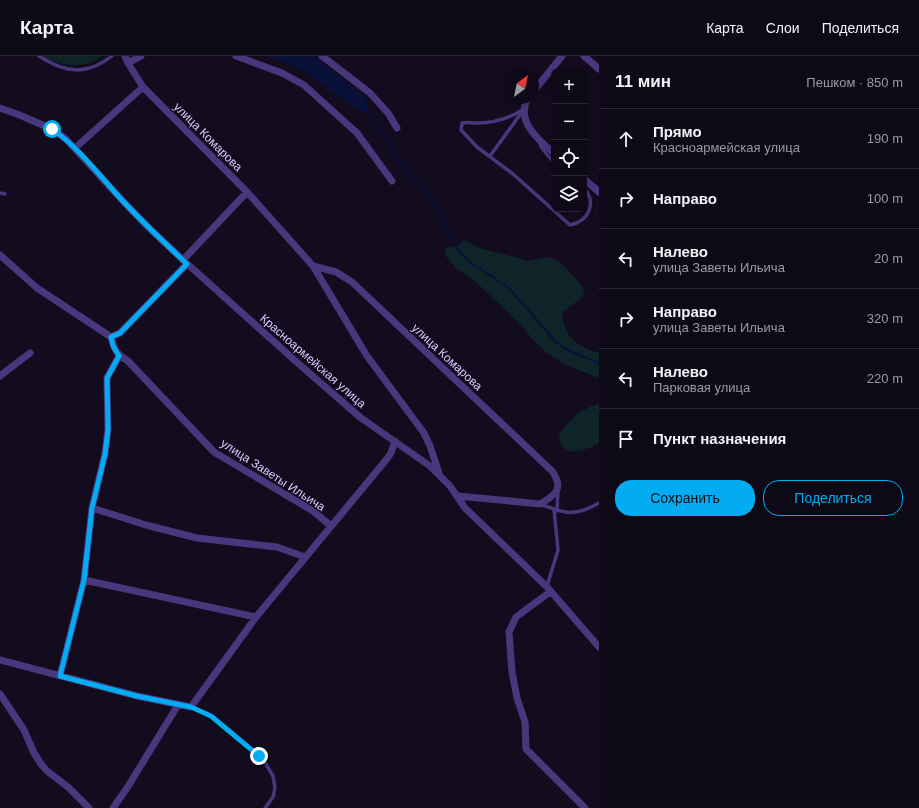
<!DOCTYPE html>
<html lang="ru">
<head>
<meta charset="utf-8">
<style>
	:root { --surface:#0e0916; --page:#17121f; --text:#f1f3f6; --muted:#9b9aa1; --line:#2e2a35; --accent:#02abf2 }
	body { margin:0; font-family:Arial,sans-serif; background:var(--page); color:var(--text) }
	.controls { position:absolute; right:12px; top:12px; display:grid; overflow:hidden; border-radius:8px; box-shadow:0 2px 10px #0003 }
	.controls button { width:36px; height:36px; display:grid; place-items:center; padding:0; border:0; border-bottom:1px solid var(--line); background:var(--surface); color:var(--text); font:20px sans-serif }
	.compass { position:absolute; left:503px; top:12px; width:36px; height:36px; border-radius:50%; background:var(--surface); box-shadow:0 2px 10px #0003; rotate:33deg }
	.stop { position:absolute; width:12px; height:12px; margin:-9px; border:3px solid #02abf2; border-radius:50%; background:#fff }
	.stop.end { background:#02abf2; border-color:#fff; box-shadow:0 1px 4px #0008 }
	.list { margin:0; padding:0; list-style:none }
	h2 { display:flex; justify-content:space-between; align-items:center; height:52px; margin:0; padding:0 16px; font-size:17px }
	h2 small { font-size:13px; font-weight:400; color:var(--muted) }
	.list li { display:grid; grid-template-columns:26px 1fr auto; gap:12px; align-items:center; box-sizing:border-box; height:60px; padding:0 16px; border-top:1px solid var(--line) }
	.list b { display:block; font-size:15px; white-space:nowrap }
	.list p { margin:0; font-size:13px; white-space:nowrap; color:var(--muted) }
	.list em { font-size:13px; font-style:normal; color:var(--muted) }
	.actions { display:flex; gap:8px; padding:12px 16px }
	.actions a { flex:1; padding:9px 0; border:1px solid var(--accent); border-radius:16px; text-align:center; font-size:14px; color:var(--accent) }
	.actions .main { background:var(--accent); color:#111 }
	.icon { flex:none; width:22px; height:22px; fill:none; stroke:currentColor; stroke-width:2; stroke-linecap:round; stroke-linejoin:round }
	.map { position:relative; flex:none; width:599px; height:752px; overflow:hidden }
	header { display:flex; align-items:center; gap:24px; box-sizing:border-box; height:56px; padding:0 20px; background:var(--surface); border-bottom:1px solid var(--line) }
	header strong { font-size:19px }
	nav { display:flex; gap:22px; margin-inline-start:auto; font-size:14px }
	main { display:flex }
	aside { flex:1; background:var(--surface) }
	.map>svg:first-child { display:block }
	.green { fill:#0f2428 }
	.water { fill:#09113a }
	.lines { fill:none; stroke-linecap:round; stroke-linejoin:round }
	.stream { stroke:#09113a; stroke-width:2 }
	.service { stroke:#48377d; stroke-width:3.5 }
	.minor { stroke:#48377d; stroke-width:7 }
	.route { stroke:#02abf2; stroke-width:5 }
	.labels { text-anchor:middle; stroke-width:3; stroke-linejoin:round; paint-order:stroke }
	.street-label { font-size:12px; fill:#dac9ff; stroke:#130c1e }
</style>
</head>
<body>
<header>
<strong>Карта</strong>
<nav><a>Карта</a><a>Слои</a><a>Поделиться</a></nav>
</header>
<main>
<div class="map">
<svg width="599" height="752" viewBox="0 0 599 752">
	<rect width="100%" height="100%" fill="#130c1e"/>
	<path class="green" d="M42,0H101C88,14 57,10 42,0Z
		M465,184L479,192L518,202L529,205L547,201L556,204L565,210L583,232L584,240L563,256C560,278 580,293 599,297V322L568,310L546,296L533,284L523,271L475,225L457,213L445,199L446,192L458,189Z
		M599,346V387L590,392L571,396C563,392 559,388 559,379C571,363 578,354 598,348Z"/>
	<path class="water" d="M265,0H315L364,41L368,48V55L364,57L308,18L285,6Z"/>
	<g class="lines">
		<path class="stream" d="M368,55L381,73L396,101L432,144L442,161L450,183L462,199L470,206L509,232L556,286L569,295L599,307"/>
		<path class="service" d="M39,0C65,17 87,20 112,0
			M524,53C510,62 494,67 478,67C472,67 467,66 462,67L461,74L477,91L513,118L570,169C589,165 597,147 584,132
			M540,87L541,91L554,107
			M490,100L522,56
			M0,137L5,138
			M540,448C566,458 574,461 599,447
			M557,455L558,434
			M547,530L558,494L554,453
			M191,651L211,660L263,703L273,720L275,732L273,741L265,752"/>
		<path class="minor" d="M125,0L128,7L143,31L247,136L313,210L367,300L424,377L430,390L439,417
			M236,0L282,17L304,29L357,77L392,125
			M322,0L370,37L388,57L397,72
			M584,0L599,13
			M128,7L141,0
			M533,36L562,0
			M528,42C515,64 538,84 554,97
			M0,52L17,58L52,73L66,83L122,144L148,171L183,204L300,309L361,362L430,410L450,430L465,452L547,531L599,591
			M75,92L143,31
			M584,123L599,136
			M0,199L37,232L111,281C115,294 116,298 128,305L214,396L313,455L331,470
			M183,204L247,136
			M313,210L336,216L352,226L552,415C564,432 556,439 540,448L458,440
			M111,281L120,277L187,208
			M0,320L30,297
			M92,452L146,469L197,482L277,491L305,501
			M84,524L256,561
			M550,536L516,561L509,576L512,616L517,642L525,666L526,693L585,752
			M0,604L137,640L191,651L256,561L386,404L391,397L395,385
			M60,620L84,524L92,452L105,398L108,374L107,322L119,300
			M0,638L24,674L34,697L41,708L47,715L68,731L89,752
			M113,752L127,732L178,649"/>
	</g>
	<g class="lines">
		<path class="route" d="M52,73C79,92 99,119 121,143C142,166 165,187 187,208L120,277L111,281L113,290L119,300L107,322L108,374L105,398L92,452L84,524L60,620L137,640L191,651L211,660L259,700"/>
	</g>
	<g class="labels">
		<g class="street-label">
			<text transform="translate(208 81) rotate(45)" y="4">улица Комарова</text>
			<text transform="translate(447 301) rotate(43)" y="4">улица Комарова</text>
			<text transform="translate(313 305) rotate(41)" y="4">Красноармейская улица</text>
			<text transform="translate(273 419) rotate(33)" y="4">улица Заветы Ильича</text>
		</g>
	</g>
</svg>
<div class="controls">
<button>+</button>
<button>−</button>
<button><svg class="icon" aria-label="locate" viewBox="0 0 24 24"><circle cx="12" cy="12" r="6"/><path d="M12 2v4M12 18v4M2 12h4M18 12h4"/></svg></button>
<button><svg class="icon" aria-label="layers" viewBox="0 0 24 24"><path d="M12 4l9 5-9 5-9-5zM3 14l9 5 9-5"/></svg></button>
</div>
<svg class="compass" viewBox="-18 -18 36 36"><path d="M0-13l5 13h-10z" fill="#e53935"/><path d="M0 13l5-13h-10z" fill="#9b9aa1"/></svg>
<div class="stop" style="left:52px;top:73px"></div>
<div class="stop end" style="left:259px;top:700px"></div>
</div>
<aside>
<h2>11 мин<small>Пешком · 850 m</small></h2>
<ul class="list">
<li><svg class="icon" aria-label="ahead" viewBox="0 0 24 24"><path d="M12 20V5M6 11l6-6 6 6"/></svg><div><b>Прямо</b><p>Красноармейская улица</p></div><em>190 m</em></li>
<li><svg class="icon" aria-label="right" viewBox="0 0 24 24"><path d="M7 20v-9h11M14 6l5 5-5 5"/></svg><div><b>Направо</b></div><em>100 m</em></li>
<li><svg class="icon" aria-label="left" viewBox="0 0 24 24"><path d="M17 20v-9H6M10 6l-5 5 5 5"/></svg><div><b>Налево</b><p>улица Заветы Ильича</p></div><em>20 m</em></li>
<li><svg class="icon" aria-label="right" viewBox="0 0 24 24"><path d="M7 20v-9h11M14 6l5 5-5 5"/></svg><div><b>Направо</b><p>улица Заветы Ильича</p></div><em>320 m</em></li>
<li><svg class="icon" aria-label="left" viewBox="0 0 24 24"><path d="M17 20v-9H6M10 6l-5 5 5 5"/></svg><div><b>Налево</b><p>Парковая улица</p></div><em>220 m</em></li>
<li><svg class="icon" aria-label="arrive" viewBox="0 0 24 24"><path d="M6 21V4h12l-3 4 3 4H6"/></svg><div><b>Пункт назначения</b></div></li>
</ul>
<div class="actions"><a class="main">Сохранить</a><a>Поделиться</a></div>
</aside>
</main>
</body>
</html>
